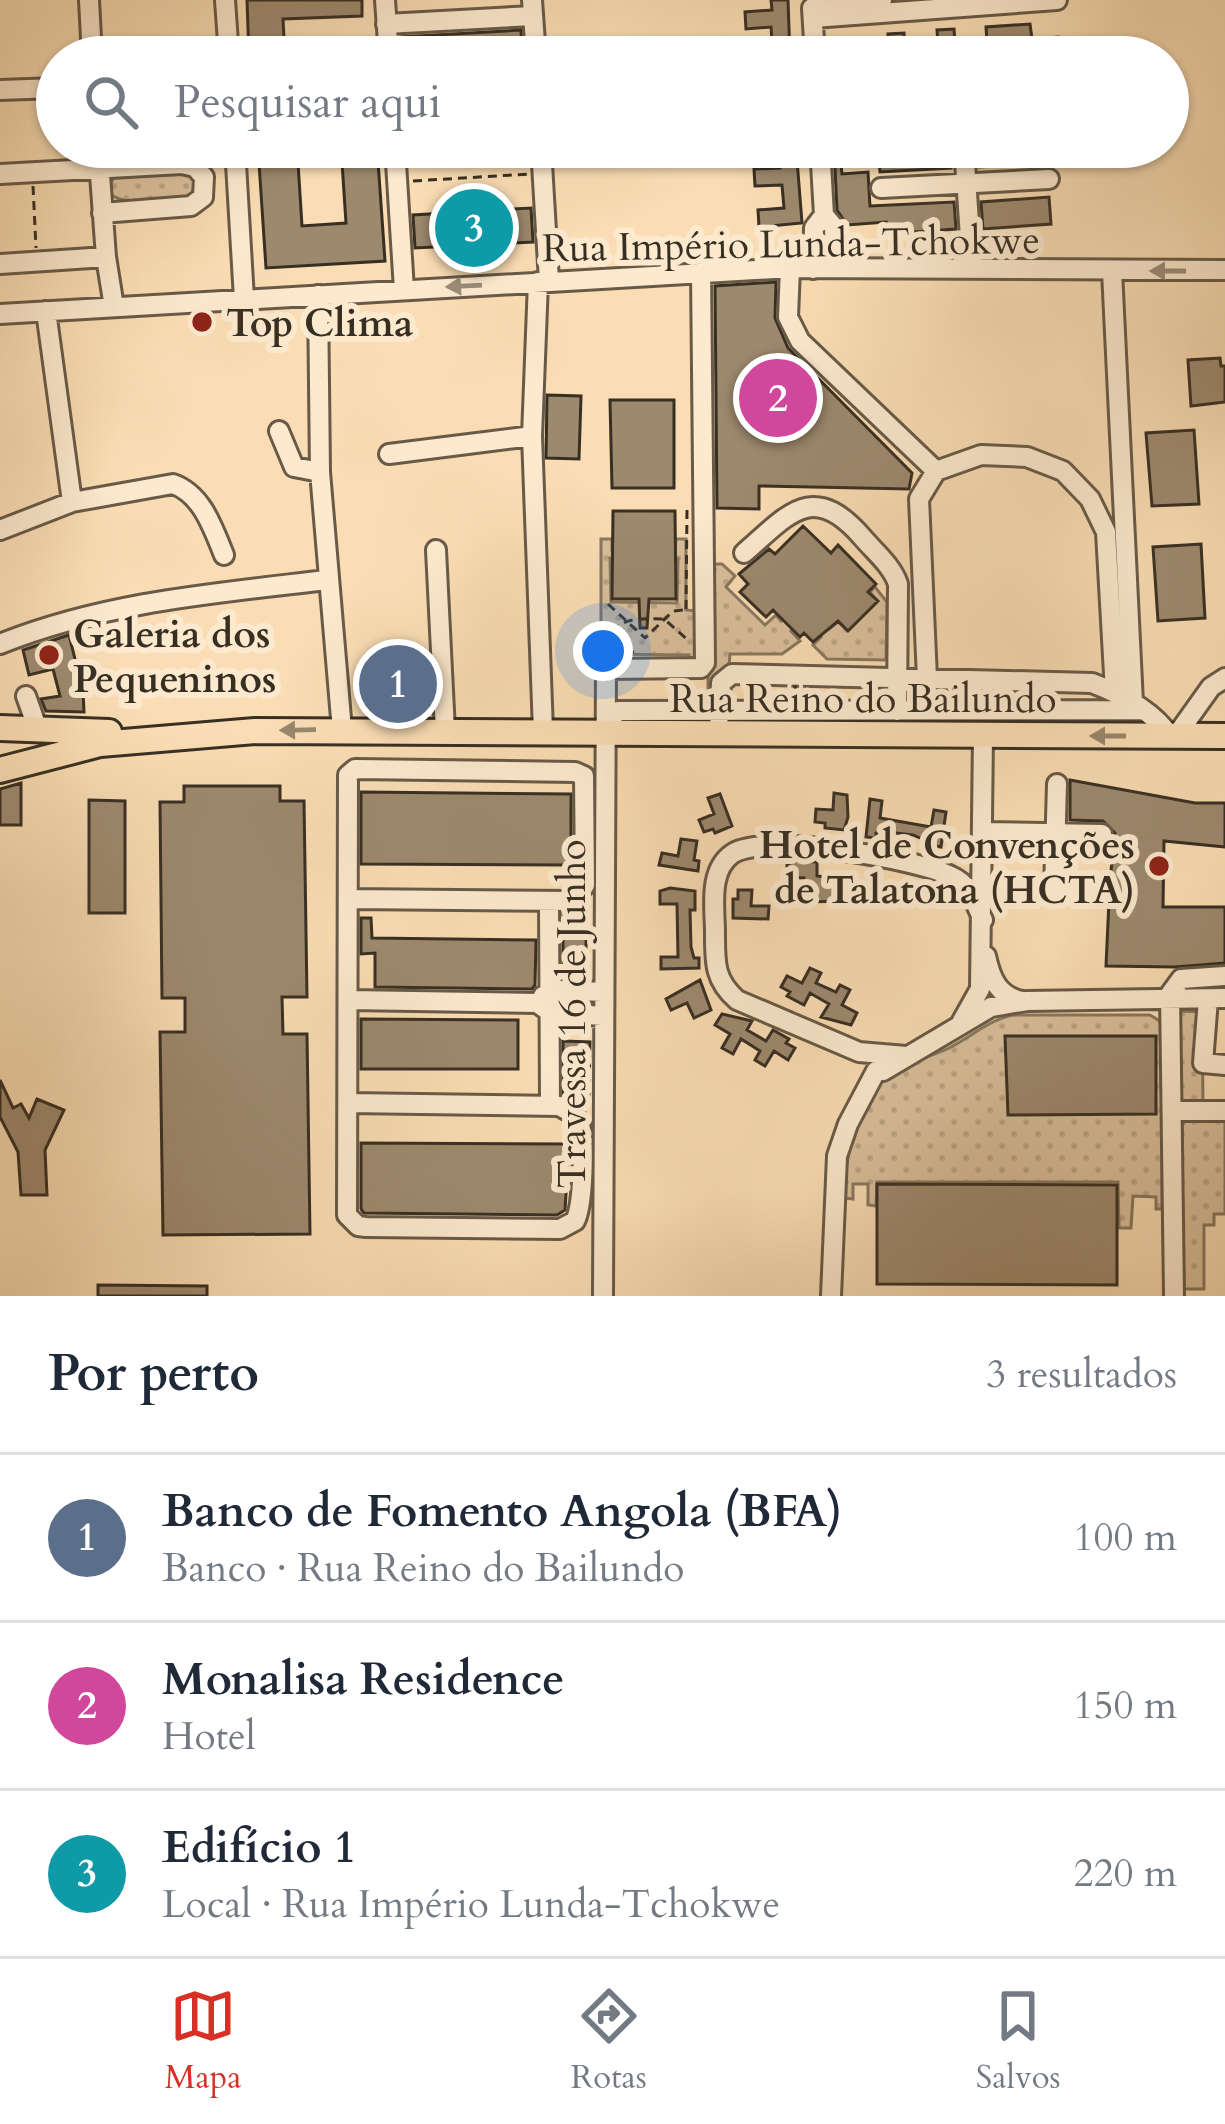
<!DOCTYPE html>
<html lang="pt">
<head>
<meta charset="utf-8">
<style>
	:root { --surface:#fff; --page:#f6f6f7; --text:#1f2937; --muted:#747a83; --line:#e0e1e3; --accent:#d93025 }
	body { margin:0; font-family:Cardo,serif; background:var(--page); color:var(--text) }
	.you { position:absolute; left:603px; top:651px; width:42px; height:42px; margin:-30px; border:9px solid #fff; border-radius:50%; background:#1a73e8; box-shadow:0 0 0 18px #1a73e833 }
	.badge { display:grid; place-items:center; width:78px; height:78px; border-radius:50%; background:var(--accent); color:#fff; font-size:39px; font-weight:700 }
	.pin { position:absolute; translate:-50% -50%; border:6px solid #fff; box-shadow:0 3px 12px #0006 }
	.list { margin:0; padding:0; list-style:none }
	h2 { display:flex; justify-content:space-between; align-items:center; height:156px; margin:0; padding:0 48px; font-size:51px }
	h2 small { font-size:39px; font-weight:400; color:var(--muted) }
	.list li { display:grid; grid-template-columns:78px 1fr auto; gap:36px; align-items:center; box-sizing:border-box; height:168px; padding:0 48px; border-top:3px solid var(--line) }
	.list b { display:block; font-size:45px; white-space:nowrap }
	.list p { margin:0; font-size:39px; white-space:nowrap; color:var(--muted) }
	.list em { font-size:39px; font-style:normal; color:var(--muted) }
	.icon { flex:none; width:66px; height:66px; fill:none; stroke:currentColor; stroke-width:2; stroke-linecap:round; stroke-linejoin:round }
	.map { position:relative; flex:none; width:1225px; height:1296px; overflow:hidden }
	.search { position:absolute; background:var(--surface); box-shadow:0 3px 9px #0004; left:36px; right:36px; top:36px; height:132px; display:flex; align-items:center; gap:30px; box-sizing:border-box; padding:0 42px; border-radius:66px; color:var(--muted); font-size:45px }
	.sheet { height:660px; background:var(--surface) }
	nav { display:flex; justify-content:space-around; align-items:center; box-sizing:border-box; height:168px; border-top:3px solid var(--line); background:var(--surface); font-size:33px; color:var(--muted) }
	nav a { display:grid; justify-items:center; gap:6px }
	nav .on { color:var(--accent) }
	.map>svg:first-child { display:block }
	.grass { fill:url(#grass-dots); stroke:#88775f; stroke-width:3 }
	.building { fill:#9d896e; stroke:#382f23; stroke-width:3 }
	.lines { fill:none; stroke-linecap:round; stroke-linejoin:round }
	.minor-casing { stroke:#685a47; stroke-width:24 }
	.major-casing { stroke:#382f23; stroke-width:30 }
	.path { stroke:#382f23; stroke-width:3; stroke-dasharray:9 6; stroke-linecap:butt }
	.minor { stroke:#fce9ce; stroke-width:18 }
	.major { stroke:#faddb4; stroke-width:24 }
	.oneway { fill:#9a8c78 }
	.oneway2 { fill:#99866c }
	.poi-dot { fill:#8f2418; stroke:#fce9ce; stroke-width:4.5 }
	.labels { text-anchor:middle; stroke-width:12; stroke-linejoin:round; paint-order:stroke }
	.street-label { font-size:39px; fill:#382f23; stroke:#fce9ce }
	.poi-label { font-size:39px; font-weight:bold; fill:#382f23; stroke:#fce9ce; text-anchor:start }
</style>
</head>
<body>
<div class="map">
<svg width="1225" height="1296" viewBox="0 0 1225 1296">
	<defs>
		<pattern id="grass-dots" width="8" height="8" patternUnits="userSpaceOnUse" patternTransform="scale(3)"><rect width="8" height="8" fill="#d9bf9b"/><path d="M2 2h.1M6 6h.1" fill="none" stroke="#bba485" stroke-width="1.8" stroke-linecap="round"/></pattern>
	</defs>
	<rect width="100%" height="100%" fill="#faddb4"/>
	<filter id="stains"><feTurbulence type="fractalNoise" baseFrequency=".00167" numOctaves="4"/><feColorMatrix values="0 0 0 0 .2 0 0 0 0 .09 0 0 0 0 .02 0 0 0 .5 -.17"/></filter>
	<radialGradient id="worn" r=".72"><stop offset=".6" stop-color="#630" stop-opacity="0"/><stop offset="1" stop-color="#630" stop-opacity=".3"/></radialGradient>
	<path class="grass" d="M182,170L193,173L198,190C180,205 128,208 110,194L108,188L114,177Z
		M601,539H612V550H622V558H610L611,602L677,603L678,559L664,558L675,549L676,539H686V610L697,611L694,660L690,662L689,655L601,654Z
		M708,564H722L735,576L726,587L765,625L776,615L781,621L787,617L795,625L791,631L800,641L782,654H730L729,665L715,675L712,694L708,692Z
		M875,587L887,602L886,660L827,659L813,645L821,637L811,627L819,619L829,629L838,622L847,630L877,601L870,592Z
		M1178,1011L1210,1012L1202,1016L1203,1103L1178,1105Z
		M1013,1015H1150L1163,1023L1162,1209H1156V1197L1133,1196L1131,1228H1119L1118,1182H877L876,1206L868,1205V1184H853V1199L844,1198C845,1158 855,1105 887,1077C903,1063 928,1058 947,1049C970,1038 988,1020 1013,1015Z
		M1186,1121H1225V1214H1214V1225H1204V1289H1183L1182,1125Z"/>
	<path class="building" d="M247,0H362V16L283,19L285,57H249Z
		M771,0H788L790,57H773L771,27L746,29L745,12L772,10Z
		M1030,24L1032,39L1058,37L1059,55L889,57L888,34L904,33L905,47L938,44L937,30L954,29L955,44L987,42L986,27Z
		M521,30L522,57H402L401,37Z
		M297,147L302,226L346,223L341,147H377L385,261L266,268L258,148Z
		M409,147H528V159L410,165Z
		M779,147H796L802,223L759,227L758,210L784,208L782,185L755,186L754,169L780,168Z
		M834,147H839L842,174L868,172L870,206L954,202L956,229L886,234V222L847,225L837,210Z
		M878,147H949L951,168L880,172Z
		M978,147H1046L1047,163L979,167Z
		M1049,197L1051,224L983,229L981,202Z
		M531,208L533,242L415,248L413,215Z
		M776,282L775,318L788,348L912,473L909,489L759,486V509L717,508L715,286Z
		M1220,358L1221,366H1225V402L1191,406L1188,360Z
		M547,395L581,396L579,459L546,458Z
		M610,400H674V488H612Z
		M1194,430L1199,504L1152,506L1146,433Z
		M613,511H675L676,599H649L647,628H640L639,599H612Z
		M803,526L831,553L838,545L876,584L868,592L878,601L848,631L838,621L813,642L804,633L800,637L773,610L766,617L740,592L748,584L739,574L769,549L775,554Z
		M1201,544L1205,618L1158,621L1153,547Z
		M69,635L83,691L84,712L46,711L41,699L60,696L53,669L29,675L23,650Z
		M1070,780L1195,803H1225V847L1164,841L1163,907H1225V963L1175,967L1106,966L1109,901L1114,891L1110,880L1115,833L1103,821L1070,820Z
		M21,783V825H0V789Z
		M184,786H280V801H304L307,997H282L283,1034H307L310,1234L163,1235L160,1032H185V998H162L160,802H184Z
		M361,792L571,794V865L361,864Z
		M834,793L847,795L848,817L844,830L825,828V823L815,822L816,809L833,810Z
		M720,794L732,826L715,833L713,829L704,832L699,820L714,814L708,798Z
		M870,799L882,801L880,818L931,827L934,810L946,812L941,847L922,844V839L913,835L887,832L876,833V838L866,837Z
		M89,800L125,801V913H89Z
		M681,839L697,841L694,860L699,861L698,871L659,865L662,853L678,856Z
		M796,861L817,862V876L843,879L847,901L806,902L804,878L787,877V864Z
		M670,888L695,891V910H690L691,947L694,958H699V968L661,969V957H678L677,904H660V891Z
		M738,890H752L751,906H769L768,919L733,918V899H738Z
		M578,913H587L585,978L563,973V914Z
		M361,918H371L372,938L536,940L535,985L532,989L375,987V953L361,954Z
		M810,968L821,973L816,983L836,992L840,985L850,990L842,1005L857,1013L851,1025L821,1017L829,1004L810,993L804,1005L787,996L790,992L781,987L787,976L802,983Z
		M700,980L711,1010L694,1018L687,1003L671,1010L666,999Z
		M722,1014L752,1021L747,1030L766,1041L773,1030L789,1039L786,1043L795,1048L788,1060L774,1051L765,1066L755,1060L760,1051L741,1039L733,1054L722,1048L730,1034L715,1025Z
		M361,1019L518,1020V1069H361Z
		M1005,1036H1156V1114L1008,1115Z
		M563,1041L590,1042L589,1094L563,1093Z
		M0,1080L13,1108L21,1104L29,1118L37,1099L64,1110L45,1150L47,1195H21L18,1152L0,1117Z
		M361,1143L569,1144L565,1210L557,1215L364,1213L361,1209Z
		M877,1184L1117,1185V1285L877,1284Z
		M98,1285L207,1286V1296H98Z"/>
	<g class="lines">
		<g class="minor-casing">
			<path id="minor" d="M89,0L92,57
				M225,0L229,57
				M385,0L389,57
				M532,0L536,57
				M821,5L882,0
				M812,8L815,57
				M813,18L1057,0
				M386,24L533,16
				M0,90L57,88
				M98,147L106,257L114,307
				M235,147L244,299
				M395,147L404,290
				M541,147L549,281
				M964,147L972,268
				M0,174L182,164L195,167L204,177L203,197L191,206L102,213
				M881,188L1049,179
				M824,215L834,227L835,268
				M0,264L106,257
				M790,268L788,317L800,341L936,471L981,455L1027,457L1063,471L1090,499L1106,532L1115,692
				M813,269L814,228L824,215L820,147
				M1112,271L1133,703
				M538,282L532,436L543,731
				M318,295L320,472L342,730
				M46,311L72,502
				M0,314L790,268L1225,270
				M279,431L294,467L320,472
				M389,454L532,436
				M0,530L72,502L173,484C202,494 213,528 224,555
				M436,550L445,731
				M744,553C789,514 813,480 863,538C875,552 892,566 898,584L897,711
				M0,644C104,602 217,593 327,580
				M927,678L919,499L936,471
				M26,696L38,730
				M719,718L721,683L732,674L1092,683C1121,694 1152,710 1170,736
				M603,727L618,711L1143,710
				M1176,736L1211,687L1225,678
				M983,832L1102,834
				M1054,890L1057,784
				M982,891L1101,890
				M549,903L550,1103
				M986,956C991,979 998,996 1022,1001
				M543,996L559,990L602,992
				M1208,999L1203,1063L1225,1065
				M348,1000L537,1003L550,1012L602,1016
				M962,1021L980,989L983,735
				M906,1056L859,1052L737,1000C714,980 715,962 715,933C715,908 708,871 732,854C763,832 916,859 951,876C970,884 975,903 983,920
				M348,1103L559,1106C568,1111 577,1115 580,1125C585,1143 583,1206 575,1221L560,1229L366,1227L358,1226L347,1215L348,775L355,769L575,772L584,776L585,885L572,901L349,899
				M1172,1111H1225
				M603,1296L606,669L701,668L705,663L701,272
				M831,1296L837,1156L848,1124L876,1071H883L991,1007L1027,1001L1225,998
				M1174,1296L1170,994L1181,979L1225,976"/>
		</g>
		<g class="major-casing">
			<path id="major" d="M0,728L109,732
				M0,770L100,744L255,731L1225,736"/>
		</g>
		<path class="path" d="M413,181L529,174
			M33,186L36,248
			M687,510L686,609L690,612
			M608,604L645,638L673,611L684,610
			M634,652L613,651L606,645C613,617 639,618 664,619L688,640"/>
		<use href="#minor" class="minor"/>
		<use href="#major" class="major"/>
	</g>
	<defs><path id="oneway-solid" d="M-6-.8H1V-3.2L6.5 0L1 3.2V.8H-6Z" transform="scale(3)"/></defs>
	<g class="oneway">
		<use href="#oneway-solid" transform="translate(1168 271) rotate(180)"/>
		<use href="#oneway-solid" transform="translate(464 286) rotate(177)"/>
	</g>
	<g class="oneway2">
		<use href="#oneway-solid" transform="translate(298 730) rotate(179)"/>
		<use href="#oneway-solid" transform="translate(1108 736) rotate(-180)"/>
	</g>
	<g class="poi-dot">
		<circle cx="202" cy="322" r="12"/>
		<circle cx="49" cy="655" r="12"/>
		<circle cx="1159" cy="866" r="12"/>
	</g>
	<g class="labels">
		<g class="street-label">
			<text transform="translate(791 243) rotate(-1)" y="14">Rua Império Lunda-Tchokwe</text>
			<text x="863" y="712">Rua Reino do Bailundo</text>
			<text transform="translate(571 1014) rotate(-90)" y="14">Travessa 16 de Junho</text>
		</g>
		<g class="poi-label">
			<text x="226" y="336">Top Clima</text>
			<text x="73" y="647">Galeria dos<tspan x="73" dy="45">Pequeninos</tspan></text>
			<text x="1135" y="858" text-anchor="end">Hotel de Convenções<tspan x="1135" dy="45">de Talatona (HCTA)</tspan></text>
		</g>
	</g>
	<rect width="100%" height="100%" filter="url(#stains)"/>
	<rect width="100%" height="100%" fill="url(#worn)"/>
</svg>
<div class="you"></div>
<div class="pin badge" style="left:398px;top:684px;background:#5c6f8a">1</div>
<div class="pin badge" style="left:778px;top:398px;background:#d1479c">2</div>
<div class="pin badge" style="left:474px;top:228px;background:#0f9aa8">3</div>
<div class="search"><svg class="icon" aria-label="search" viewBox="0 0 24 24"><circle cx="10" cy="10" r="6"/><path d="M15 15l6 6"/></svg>Pesquisar aqui</div>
</div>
<section class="sheet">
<h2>Por perto<small>3 resultados</small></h2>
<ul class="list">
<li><span class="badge" style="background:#5c6f8a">1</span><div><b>Banco de Fomento Angola (BFA)</b><p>Banco · Rua Reino do Bailundo</p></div><em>100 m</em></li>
<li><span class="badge" style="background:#d1479c">2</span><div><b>Monalisa Residence</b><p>Hotel</p></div><em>150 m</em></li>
<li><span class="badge" style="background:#0f9aa8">3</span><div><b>Edifício 1</b><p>Local · Rua Império Lunda-Tchokwe</p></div><em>220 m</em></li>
</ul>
</section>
<nav>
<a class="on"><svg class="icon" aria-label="map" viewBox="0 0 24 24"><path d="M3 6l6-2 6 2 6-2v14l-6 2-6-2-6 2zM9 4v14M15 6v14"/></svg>Mapa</a>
<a><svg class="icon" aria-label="directions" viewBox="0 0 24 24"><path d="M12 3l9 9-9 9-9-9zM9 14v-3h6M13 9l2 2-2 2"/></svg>Rotas</a>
<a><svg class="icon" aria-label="saved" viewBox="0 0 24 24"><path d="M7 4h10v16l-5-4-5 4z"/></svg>Salvos</a>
</nav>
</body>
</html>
